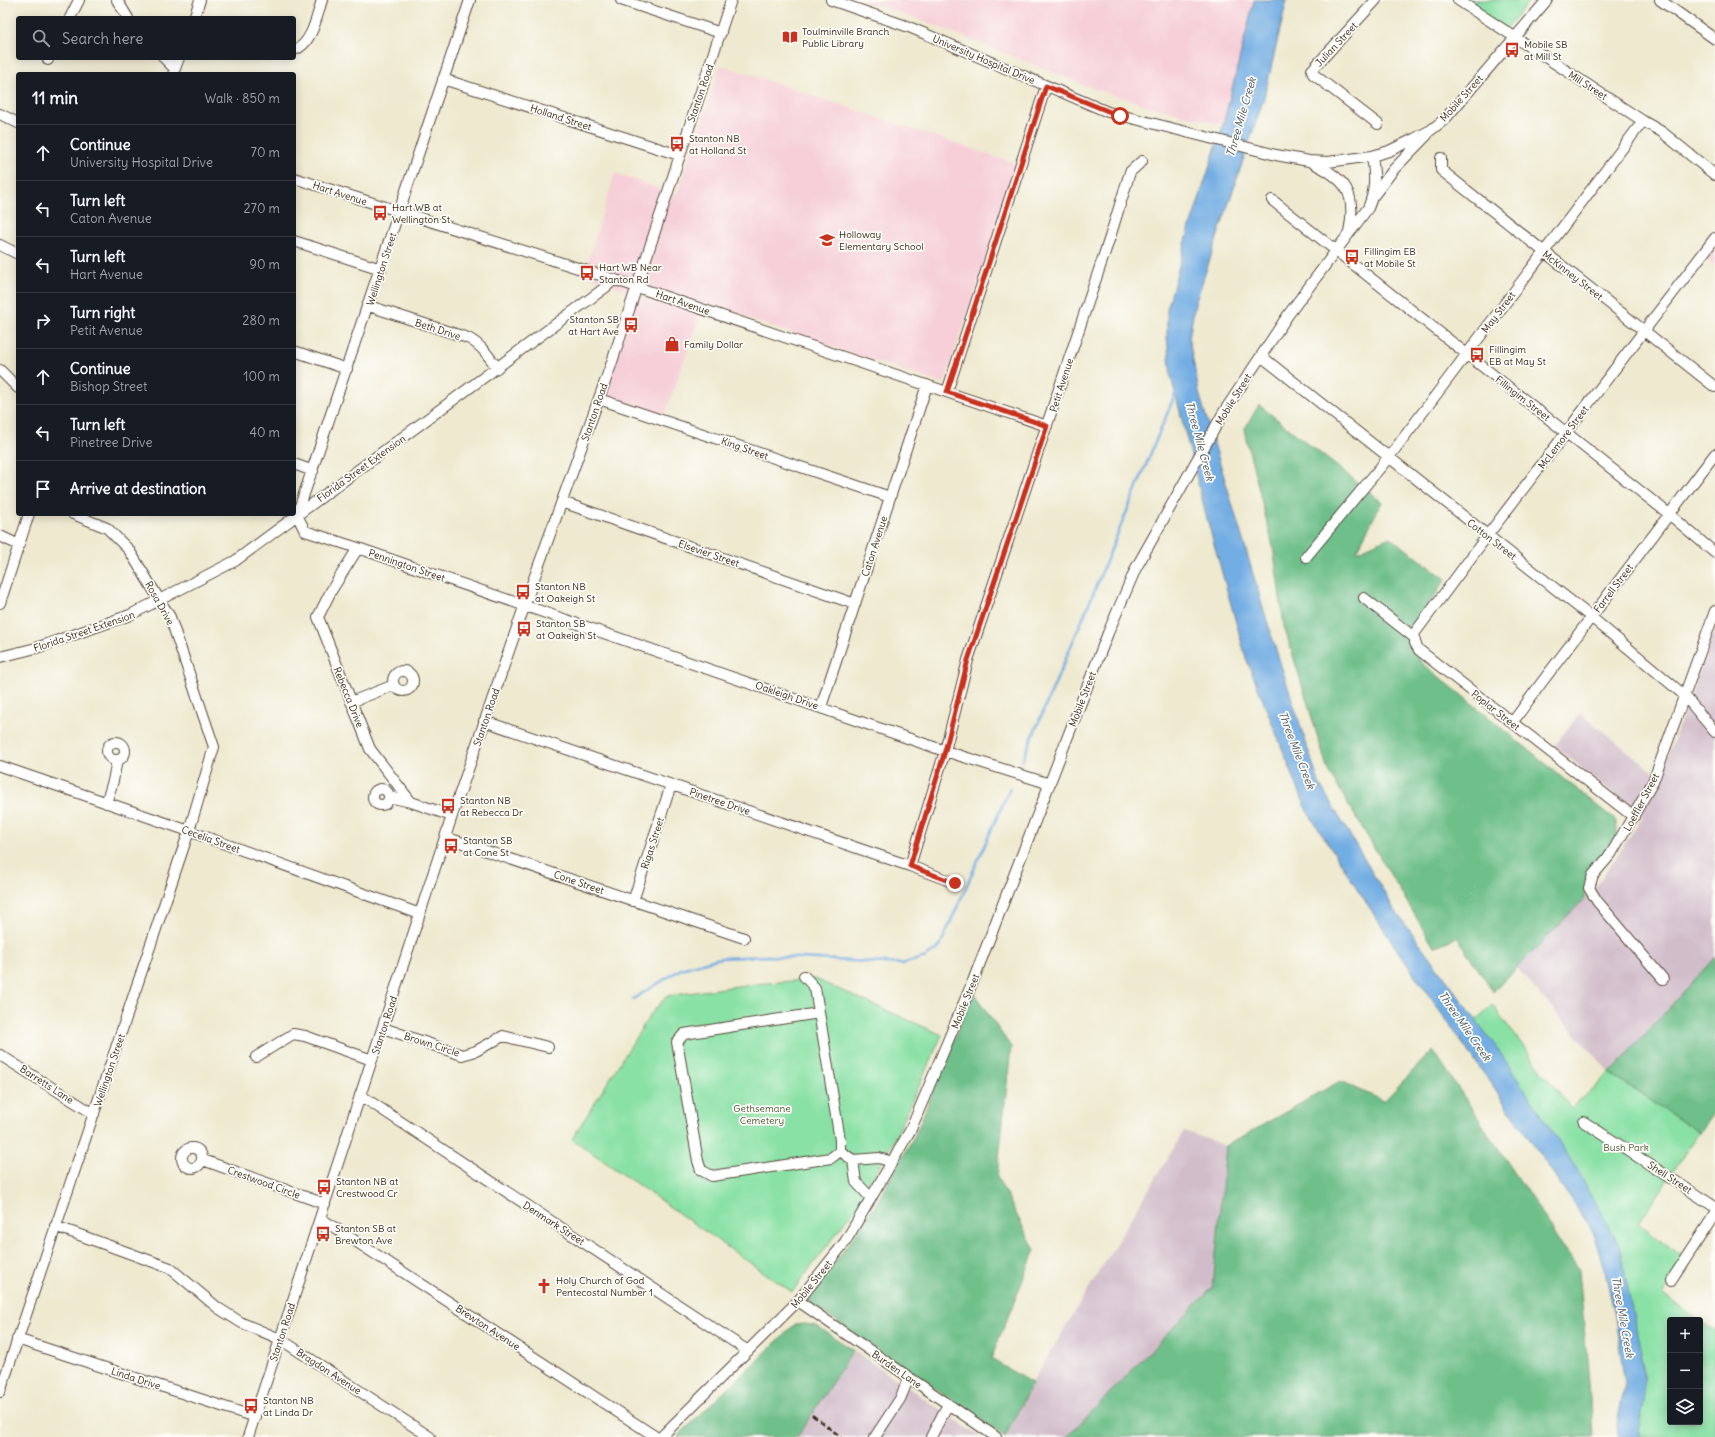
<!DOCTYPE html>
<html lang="en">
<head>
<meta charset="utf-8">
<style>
	:root { --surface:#171b24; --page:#242831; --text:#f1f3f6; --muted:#9ea1a6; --line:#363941 }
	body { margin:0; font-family:Delius,sans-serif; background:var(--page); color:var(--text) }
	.controls { position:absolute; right:12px; bottom:12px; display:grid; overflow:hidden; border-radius:4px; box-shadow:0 2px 10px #0003 }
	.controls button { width:36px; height:36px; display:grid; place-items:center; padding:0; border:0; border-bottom:1px solid var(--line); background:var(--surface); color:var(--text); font:20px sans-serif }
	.stop { position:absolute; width:12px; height:12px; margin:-9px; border:3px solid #c8321e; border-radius:50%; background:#fff }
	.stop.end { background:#c8321e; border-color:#fff; box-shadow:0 1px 4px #0008 }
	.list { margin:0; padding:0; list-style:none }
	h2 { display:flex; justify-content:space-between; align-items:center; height:52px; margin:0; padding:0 16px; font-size:17px }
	h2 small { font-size:13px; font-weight:400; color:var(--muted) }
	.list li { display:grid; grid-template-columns:26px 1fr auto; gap:12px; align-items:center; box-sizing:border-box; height:56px; padding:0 16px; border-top:1px solid var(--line) }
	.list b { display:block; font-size:15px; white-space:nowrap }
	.list p { margin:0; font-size:13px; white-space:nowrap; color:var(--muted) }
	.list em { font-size:13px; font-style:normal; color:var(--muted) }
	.icon { flex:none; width:22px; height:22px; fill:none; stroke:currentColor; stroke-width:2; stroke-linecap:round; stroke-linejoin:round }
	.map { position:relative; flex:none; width:1715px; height:1437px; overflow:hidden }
	.search { position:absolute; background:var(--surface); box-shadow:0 2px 10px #0003; left:16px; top:16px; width:280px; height:44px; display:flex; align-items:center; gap:10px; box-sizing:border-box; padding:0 14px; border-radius:4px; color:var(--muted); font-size:15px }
	.panel { position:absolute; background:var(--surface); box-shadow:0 2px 10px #0003; left:16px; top:72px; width:280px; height:444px; border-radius:4px }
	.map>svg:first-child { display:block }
	.built { fill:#f6cfd8 }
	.industrial { fill:#d1bdca }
	.green { fill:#89e1a5; stroke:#628662 }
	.forest { fill:#6ebf8a; stroke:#547454 }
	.water { fill:#72ade3; stroke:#566c80 }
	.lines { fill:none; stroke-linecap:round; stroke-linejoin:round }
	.stream { stroke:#72ade3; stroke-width:2.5 }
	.minor-casing { stroke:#564739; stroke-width:12 }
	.minor { stroke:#fff; stroke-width:10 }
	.rail { stroke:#3b2a1e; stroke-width:2.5; stroke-dasharray:6 3; stroke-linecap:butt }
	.route { stroke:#c8321e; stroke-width:5 }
	.labels { text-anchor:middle; stroke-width:3.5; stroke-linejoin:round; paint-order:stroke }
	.poi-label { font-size:10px; fill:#3b2a1e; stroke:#fdfcf7; text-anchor:start }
	.street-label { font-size:10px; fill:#3b2a1e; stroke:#fdfcf7 }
	.park-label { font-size:10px; fill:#4e5840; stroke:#fdfcf7 }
	.water-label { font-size:11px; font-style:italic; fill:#4e5863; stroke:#fdfcf7 }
</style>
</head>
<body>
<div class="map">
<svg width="1715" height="1437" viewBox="0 0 1715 1437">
	<rect width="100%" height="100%" fill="#fdfcf7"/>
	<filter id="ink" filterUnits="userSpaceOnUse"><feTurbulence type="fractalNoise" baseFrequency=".025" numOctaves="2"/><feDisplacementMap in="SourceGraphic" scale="8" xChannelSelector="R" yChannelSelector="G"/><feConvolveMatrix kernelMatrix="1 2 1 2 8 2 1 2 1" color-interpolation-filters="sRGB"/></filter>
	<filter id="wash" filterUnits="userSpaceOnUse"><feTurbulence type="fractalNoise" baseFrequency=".012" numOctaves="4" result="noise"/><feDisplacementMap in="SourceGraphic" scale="16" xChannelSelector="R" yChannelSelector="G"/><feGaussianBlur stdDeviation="0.9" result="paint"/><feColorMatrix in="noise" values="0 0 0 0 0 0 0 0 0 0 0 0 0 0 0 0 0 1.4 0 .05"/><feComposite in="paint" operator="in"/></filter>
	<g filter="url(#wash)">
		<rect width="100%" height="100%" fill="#eee9cf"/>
		<path class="built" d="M861,0H1254L1223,125L1160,109L1092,88L927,22Z
			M721,65L1017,164L944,384L704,304L665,414L603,394L636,293L584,275L615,173L677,195Z
			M1715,247V265L1706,259Z"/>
		<path class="industrial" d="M1715,629V957L1610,1073L1517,968L1597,885L1643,817L1554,746L1580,713L1660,777Z
			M1184,1131L1226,1146L1213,1287L1067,1437H1006L1032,1383Z
			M853,1350L980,1437H797Z"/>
		<path class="green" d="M1458,0H1530L1505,30Z
			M815,979L942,1035L893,1142L856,1208L792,1292L572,1139L650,1015L667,996L745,985Z
			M1492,1005L1571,1109L1610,1073L1699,1133L1638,1223L1686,1259L1663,1295L1699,1320H1670V1422H1700V1321L1715,1331V1437H1640L1638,1430L1644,1402L1619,1245L1476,1020Z"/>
		<path class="forest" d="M1259,405L1382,502L1356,552L1390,537L1446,579L1412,629L1409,643L1421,662L1616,821V839L1587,878L1585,898L1493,992L1457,937L1434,947L1328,771L1284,626L1273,547L1244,430Z
			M1715,957V1111L1699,1133L1610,1073Z
			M973,992L1011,1047L997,1177L1035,1250L991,1359L1032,1383L1005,1437L808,1302L876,1204L916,1133Z
			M1433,1050L1579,1270L1589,1382L1592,1437H1067L1213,1287L1226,1146L1340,1081L1384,1101Z
			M806,1324L817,1326L853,1350L797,1437H677L794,1325Z"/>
		<path class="water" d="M1254,0H1287L1264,98L1195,304L1189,338L1199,393L1271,634L1319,783L1394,909L1499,1051L1576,1168L1619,1245L1643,1364L1644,1402L1638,1430L1640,1437H1618L1617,1424L1625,1384L1615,1316L1601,1254L1593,1232L1533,1144L1395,947L1307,811L1246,658L1207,519L1179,408L1171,377L1167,338V309L1189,230L1223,125Z"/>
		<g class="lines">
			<path class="stream" d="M1022,761L1083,618L1176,392
				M633,999L681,969L720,958L767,956L902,964L926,957L939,948L1010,788"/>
		</g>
	</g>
	<g filter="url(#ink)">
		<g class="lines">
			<g class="minor-casing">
				<path id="minor" d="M117,0L128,18
					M470,0L297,515L305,531L358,548L945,751L1050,784
					M621,0L721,33
					M831,0L909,27L1108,112L1276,155L1309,161L1328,162L1372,156L1389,151L1414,139L1431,130L1445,119L1547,0
					M1376,0L1312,70L1313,74L1378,124
					M1458,0L1643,121L1662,132L1715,175
					M1660,0L1715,39
					M70,18L79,0
					M194,18L200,0
					M294,50C312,45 317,15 322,0
					M164,58L175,69
					M48,60V58
					M173,74L179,58
					M443,79L679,155
					M0,114L18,123
					M1441,158V170L1715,387
					M1313,163C1346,179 1357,193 1349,232
					M294,178L625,283L1047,426
					M1374,195L1394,169L1427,135
					M1272,200L1669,514L1715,553
					M294,241L381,269
					M0,245L18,254
					M369,306L468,338C481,345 489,356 497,368
					M294,351L347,369
					M1261,356L1591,617L1684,695L1715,732
					M0,370L18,388
					M947,392L1046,86
					M599,399L890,497
					M294,464L313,471
					M562,502L855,604
					M0,536L19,545
					M358,548L331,591L318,617L370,749L411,802L452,816
					M1306,557L1389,457L1643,121
					M1364,598L1415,638V643L1419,650L1634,817
					M0,603L29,514
					M1415,638L1414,634L1487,536L1715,238
					M0,657L36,648L130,615L235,561L606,287L614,279
					M393 681a10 10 0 1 1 20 0a10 10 0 1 1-20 0Z
					M351,702L394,685
					M821,707L927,385
					M484,721L910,866L955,883
					M1512,723L1542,682L1715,454
					M107 751a9 9 0 1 1 18 0a9 9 0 1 1-18 0Z
					M0,766L189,831L420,914
					M373 797a8 8 0 1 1 16 0a8 8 0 1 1-16 0Z
					M389,797L411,802
					M106,803L113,781L117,760
					M445,837L744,938
					M910,866L945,751L968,660L1110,237L1130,172L1142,161
					M633,901L671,785
					M804,976L815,988L840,1140V1151L853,1160L856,1182L871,1198
					M1663,979L1597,901L1589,888L1593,875L1611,854L1653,782L1715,611
					M819,1013L684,1034L677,1042L698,1161L701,1170L712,1176L831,1158L840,1151
					M383,1028L462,1055L476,1051L503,1036L548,1047
					M0,1055L94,1114
					M256,1057L293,1034L305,1036L372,1060
					M360,1095L748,1351
					M1584,1122L1715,1207
					M182 1158a10 10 0 1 1 20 0a10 10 0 1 1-20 0Z
					M203,1160L325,1204
					M853,1160L879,1158L892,1162
					M320,1218L656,1437
					M55,1226L170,1268L218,1308L242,1323L280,1339L430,1437
					M1671,1281L1715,1214
					M798,1301L996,1437
					M17,1339L255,1417
					M0,1392L189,831L214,747L170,617L129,550L107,528L73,514
					M248,1437L452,816L532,584L611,365L731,0
					M661,1437L798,1301L845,1242L871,1198L911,1129L973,981L1108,633L1136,568L1225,410L1261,356L1288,315L1368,208C1376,190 1375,175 1372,156
					M875,1437L900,1399L909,1377
					M931,1437L948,1404"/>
			</g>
			<use href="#minor" class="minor"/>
			<path class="rail" d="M812,1415L841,1437"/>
		</g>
	</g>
	<g class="lines" filter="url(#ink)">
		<path class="route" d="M955,883L910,866L945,751L968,660L1047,426L947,392L1046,86L1120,116"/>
	</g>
	<defs>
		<g id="library-bare" transform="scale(1.2)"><path d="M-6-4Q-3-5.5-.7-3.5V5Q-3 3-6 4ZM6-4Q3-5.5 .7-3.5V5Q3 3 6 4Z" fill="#c8321e" stroke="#fdfcf7" stroke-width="2.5" paint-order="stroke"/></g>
		<g id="bus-bare" transform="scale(1.2)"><path d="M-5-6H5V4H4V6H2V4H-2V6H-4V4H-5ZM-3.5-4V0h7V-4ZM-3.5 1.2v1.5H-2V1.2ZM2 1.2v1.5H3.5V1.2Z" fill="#c8321e" stroke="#fdfcf7" stroke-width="2.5" paint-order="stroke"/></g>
		<g id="school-bare" transform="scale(1.2)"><path d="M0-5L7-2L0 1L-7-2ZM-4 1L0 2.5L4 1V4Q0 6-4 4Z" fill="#c8321e" stroke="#fdfcf7" stroke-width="2.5" paint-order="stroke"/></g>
		<g id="shop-bare" transform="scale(1.2)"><path d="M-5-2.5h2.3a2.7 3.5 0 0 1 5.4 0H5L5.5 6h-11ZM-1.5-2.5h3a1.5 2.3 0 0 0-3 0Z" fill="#c8321e" stroke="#fdfcf7" stroke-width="2.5" paint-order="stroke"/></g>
		<g id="church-bare" transform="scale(1.2)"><path d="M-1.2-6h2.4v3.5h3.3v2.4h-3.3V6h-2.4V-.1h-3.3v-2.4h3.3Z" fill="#c8321e" stroke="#fdfcf7" stroke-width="2.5" paint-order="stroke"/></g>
	</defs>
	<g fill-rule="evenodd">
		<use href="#library-bare" x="790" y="37"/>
		<use href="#bus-bare" x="1512" y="50"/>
		<use href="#bus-bare" x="677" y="144"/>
		<use href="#bus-bare" x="380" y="213"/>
		<use href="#school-bare" x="827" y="240"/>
		<use href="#bus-bare" x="1352" y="257"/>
		<use href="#bus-bare" x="587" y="273"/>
		<use href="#bus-bare" x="631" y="325"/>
		<use href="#shop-bare" x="672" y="344"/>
		<use href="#bus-bare" x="1477" y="355"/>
		<use href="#bus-bare" x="523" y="592"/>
		<use href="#bus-bare" x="524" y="629"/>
		<use href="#bus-bare" x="448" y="806"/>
		<use href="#bus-bare" x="451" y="846"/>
		<use href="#bus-bare" x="324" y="1187"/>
		<use href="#bus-bare" x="323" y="1234"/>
		<use href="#church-bare" x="544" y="1286"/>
		<use href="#bus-bare" x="251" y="1406"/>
	</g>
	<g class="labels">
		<g class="poi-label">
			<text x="802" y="35">Toulminville Branch<tspan x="802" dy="12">Public Library</tspan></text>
			<text x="1524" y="48">Mobile SB<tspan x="1524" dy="12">at Mill St</tspan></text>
			<text x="689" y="142">Stanton NB<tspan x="689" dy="12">at Holland St</tspan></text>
			<text x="392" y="211">Hart WB at<tspan x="392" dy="12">Wellington St</tspan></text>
			<text x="839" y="238">Holloway<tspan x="839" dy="12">Elementary School</tspan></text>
			<text x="1364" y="255">Fillingim EB<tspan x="1364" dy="12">at Mobile St</tspan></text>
			<text x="599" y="271">Hart WB Near<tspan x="599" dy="12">Stanton Rd</tspan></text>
			<text x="619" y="323" text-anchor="end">Stanton SB<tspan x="619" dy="12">at Hart Ave</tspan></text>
			<text x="684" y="348">Family Dollar</text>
			<text x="1489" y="353">Fillingim<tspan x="1489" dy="12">EB at May St</tspan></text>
			<text x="535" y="590">Stanton NB<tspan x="535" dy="12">at Oakeigh St</tspan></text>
			<text x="536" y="627">Stanton SB<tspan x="536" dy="12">at Oakeigh St</tspan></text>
			<text x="460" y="804">Stanton NB<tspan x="460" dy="12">at Rebecca Dr</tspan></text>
			<text x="463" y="844">Stanton SB<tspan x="463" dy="12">at Cone St</tspan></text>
			<text x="336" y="1185">Stanton NB at<tspan x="336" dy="12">Crestwood Cr</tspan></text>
			<text x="335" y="1232">Stanton SB at<tspan x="335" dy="12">Brewton Ave</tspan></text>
			<text x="556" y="1284">Holy Church of God<tspan x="556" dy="12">Pentecostal Number 1</tspan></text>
			<text x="263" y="1404">Stanton NB<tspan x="263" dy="12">at Linda Dr</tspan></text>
		</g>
		<g class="street-label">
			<text transform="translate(1336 44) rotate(-47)" y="4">Julian Street</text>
			<text transform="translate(984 59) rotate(23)" y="4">University Hospital Drive</text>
			<text transform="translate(1588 85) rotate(33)" y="4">Mill Street</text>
			<text transform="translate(700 93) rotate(-71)" y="4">Stanton Road</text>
			<text transform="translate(1461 98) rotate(-48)" y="4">Mobile Street</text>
			<text transform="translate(561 117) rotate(18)" y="4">Holland Street</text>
			<text transform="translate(340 193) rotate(18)" y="4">Hart Avenue</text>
			<text transform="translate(381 269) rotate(-72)" y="4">Wellington Street</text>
			<text transform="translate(1573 275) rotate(38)" y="4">McKinney Street</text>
			<text transform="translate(683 302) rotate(19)" y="4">Hart Avenue</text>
			<text transform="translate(1498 312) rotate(-53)" y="4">May Street</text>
			<text transform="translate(438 329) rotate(18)" y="4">Beth Drive</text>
			<text transform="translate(1061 385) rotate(-72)" y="4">Petit Avenue</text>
			<text transform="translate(1523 398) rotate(38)" y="4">Fillingim Street</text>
			<text transform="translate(1233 399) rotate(-58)" y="4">Mobile Street</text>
			<text transform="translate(594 412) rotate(-71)" y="4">Stanton Road</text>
			<text transform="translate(1563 437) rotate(-53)" y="4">McLemore Street</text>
			<text transform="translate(745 448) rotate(19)" y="4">King Street</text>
			<text transform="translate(361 468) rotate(-36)" y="4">Florida Street Extension</text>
			<text transform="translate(1492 539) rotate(38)" y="4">Cotton Street</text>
			<text transform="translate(874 546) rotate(-72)" y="4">Caton Avenue</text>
			<text transform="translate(709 553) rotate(19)" y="4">Elsevier Street</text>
			<text transform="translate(407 565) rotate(19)" y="4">Pennington Street</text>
			<text transform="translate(1613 588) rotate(-53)" y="4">Farrell Street</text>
			<text transform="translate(160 603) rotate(61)" y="4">Rosa Drive</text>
			<text transform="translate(84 631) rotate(-19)" y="4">Florida Street Extension</text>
			<text transform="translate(787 695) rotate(19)" y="4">Oakleigh Drive</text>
			<text transform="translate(349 697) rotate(68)" y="4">Rebecca Drive</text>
			<text transform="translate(1082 699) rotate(-69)" y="4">Mobile Street</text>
			<text transform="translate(1496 710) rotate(38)" y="4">Poplar Street</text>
			<text transform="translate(486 717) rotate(-71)" y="4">Stanton Road</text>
			<text transform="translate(720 801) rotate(19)" y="4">Pinetree Drive</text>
			<text transform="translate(1641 802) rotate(-62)" y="4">Loeffler Street</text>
			<text transform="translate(211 839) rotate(20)" y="4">Cecelia Street</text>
			<text transform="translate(652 843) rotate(-72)" y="4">Rigas Street</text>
			<text transform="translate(579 882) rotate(19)" y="4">Cone Street</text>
			<text transform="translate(965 1001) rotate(-68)" y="4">Mobile Street</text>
			<text transform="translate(384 1025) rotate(-72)" y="4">Stanton Road</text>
			<text transform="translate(432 1044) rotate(18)" y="4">Brown Circle</text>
			<text transform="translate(109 1070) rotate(-71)" y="4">Wellington Street</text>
			<text transform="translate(47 1084) rotate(33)" y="4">Barretts Lane</text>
			<text transform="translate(1670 1177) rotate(33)" y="4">Shell Street</text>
			<text transform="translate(264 1182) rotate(20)" y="4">Crestwood Circle</text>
			<text transform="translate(554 1223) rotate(33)" y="4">Denmark Street</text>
			<text transform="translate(811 1284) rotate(-51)" y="4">Mobile Street</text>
			<text transform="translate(488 1327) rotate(33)" y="4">Brewton Avenue</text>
			<text transform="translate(282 1332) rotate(-72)" y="4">Stanton Road</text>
			<text transform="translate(897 1369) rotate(35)" y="4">Burden Lane</text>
			<text transform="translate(329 1371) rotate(33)" y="4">Bragdon Avenue</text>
			<text transform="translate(136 1378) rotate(18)" y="4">Linda Drive</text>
		</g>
		<g class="park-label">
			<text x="762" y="1112">Gethsemane<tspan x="762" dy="12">Cemetery</tspan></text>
			<text x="1626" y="1151">Bush Park</text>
		</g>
		<g class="water-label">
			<text transform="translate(1241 117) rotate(-74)" y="4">Three Mile Creek</text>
			<text transform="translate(1200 441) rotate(75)" y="4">Three Mile Creek</text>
			<text transform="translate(1297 750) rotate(69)" y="4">Three Mile Creek</text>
			<text transform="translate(1465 1026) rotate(55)" y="4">Three Mile Creek</text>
			<text transform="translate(1623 1317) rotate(80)" y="4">Three Mile Creek</text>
		</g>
	</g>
</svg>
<div class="controls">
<button>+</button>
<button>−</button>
<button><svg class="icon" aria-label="layers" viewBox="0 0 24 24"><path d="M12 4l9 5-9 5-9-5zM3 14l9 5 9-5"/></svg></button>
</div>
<div class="stop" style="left:1120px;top:116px"></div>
<div class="stop end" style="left:955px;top:883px"></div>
<div class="search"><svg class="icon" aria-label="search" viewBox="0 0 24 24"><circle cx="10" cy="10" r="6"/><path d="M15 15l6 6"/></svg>Search here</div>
<section class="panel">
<h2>11 min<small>Walk · 850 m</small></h2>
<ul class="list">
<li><svg class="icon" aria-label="ahead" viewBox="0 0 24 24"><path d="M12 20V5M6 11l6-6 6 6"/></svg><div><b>Continue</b><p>University Hospital Drive</p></div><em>70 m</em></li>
<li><svg class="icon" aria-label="left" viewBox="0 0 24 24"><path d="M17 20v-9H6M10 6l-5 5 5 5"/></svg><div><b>Turn left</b><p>Caton Avenue</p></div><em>270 m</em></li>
<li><svg class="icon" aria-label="left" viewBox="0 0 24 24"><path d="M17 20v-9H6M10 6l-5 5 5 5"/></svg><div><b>Turn left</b><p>Hart Avenue</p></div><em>90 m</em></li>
<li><svg class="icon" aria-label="right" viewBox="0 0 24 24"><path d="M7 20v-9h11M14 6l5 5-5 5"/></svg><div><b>Turn right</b><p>Petit Avenue</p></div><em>280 m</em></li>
<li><svg class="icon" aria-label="ahead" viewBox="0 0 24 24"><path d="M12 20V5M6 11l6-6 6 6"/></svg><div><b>Continue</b><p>Bishop Street</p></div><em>100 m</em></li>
<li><svg class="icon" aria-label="left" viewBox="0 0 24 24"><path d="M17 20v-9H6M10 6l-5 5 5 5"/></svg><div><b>Turn left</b><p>Pinetree Drive</p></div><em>40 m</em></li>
<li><svg class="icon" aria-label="arrive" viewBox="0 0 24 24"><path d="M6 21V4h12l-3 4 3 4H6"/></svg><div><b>Arrive at destination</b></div></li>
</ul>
</section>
</div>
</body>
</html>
